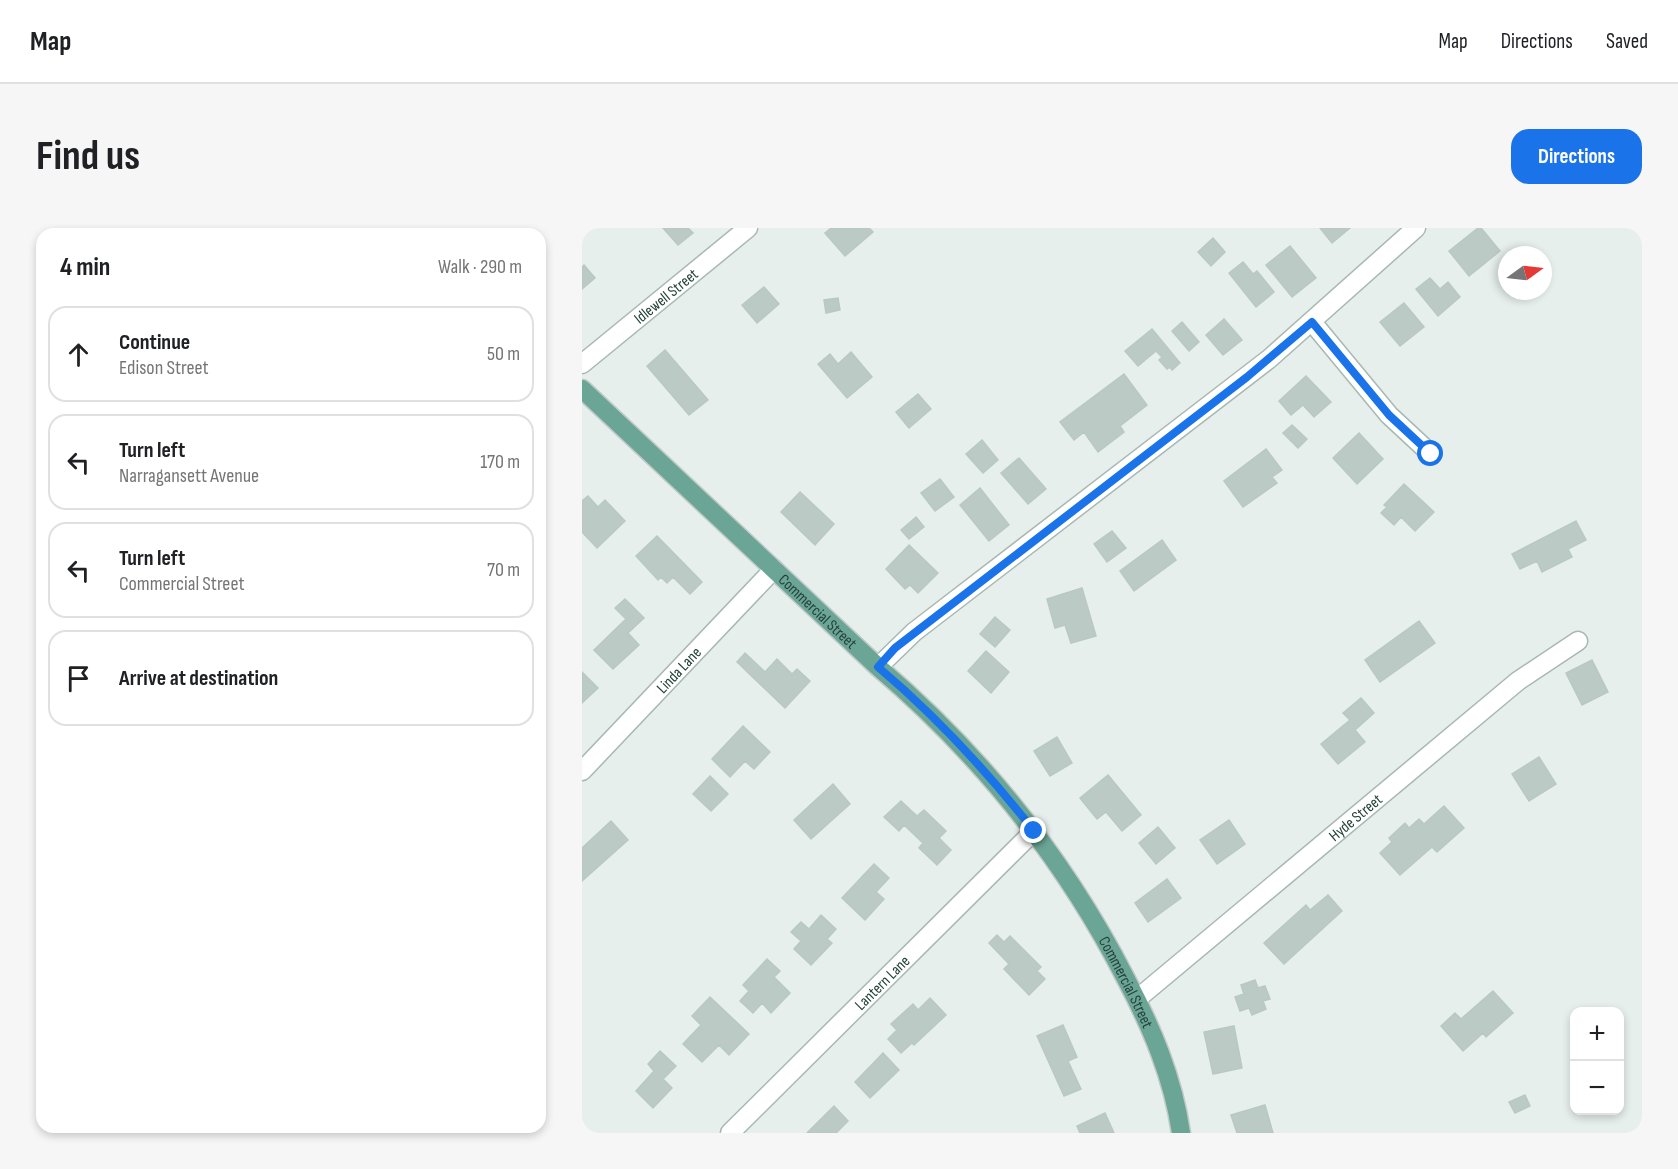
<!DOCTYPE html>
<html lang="en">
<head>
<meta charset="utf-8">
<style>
	:root { --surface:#fff; --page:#f6f6f6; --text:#202124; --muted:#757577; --line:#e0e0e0; --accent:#1a73e8 }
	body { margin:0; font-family:"Sofia Sans Condensed",sans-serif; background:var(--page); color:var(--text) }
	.controls { position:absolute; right:18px; bottom:18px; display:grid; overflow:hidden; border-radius:12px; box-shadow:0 3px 9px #0003 }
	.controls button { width:54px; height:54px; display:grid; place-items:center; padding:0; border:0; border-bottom:2px solid var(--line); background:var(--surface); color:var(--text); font:30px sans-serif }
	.compass { position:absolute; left:916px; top:18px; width:54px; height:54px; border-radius:50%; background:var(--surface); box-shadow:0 3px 9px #0003; rotate:75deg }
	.stop { position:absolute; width:18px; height:18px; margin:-14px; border:4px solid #1a73e8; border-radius:50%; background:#fff }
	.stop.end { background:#1a73e8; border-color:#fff; box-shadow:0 2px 6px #0008 }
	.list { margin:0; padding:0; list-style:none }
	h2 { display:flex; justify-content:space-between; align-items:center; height:78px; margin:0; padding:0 24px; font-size:26px }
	h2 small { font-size:20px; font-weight:400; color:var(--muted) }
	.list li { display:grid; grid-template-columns:39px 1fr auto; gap:18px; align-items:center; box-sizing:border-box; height:96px; margin:0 12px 12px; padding:0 12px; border:2px solid var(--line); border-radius:18px }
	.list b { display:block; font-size:22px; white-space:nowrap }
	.list p { margin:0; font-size:20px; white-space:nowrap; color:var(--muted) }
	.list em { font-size:20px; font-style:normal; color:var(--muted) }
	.icon { flex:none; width:33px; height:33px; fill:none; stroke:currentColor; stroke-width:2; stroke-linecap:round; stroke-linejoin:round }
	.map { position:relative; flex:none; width:1060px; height:905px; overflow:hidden; border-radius:18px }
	header { display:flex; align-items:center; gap:36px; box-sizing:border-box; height:84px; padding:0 30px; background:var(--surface); border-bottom:2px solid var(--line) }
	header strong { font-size:28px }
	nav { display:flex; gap:33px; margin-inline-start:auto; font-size:21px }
	.intro { display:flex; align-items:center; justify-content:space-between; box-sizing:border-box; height:144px; padding:0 36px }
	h1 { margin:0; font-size:42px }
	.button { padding:15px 27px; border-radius:18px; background:var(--accent); color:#fff; font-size:21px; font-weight:700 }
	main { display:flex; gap:36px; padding:0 36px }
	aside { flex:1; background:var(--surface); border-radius:18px; box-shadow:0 3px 9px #0003 }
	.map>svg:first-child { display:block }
	.building { fill:#bbcac4; stroke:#b8c9c2; stroke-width:1.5 }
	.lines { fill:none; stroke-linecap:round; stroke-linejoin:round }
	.minor-casing { stroke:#a8b8b2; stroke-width:21 }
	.major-casing { stroke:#c2cac8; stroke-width:21 }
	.minor { stroke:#fff; stroke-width:18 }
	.major { stroke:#6aa596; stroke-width:18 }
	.route { stroke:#1a73e8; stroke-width:8 }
	.labels { text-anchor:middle; stroke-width:4.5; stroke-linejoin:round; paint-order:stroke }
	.street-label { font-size:16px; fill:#24423a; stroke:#f7fbf9 }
</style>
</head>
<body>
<header>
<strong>Map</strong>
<nav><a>Map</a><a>Directions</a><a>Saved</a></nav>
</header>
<div class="intro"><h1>Find us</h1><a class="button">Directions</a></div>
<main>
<aside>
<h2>4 min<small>Walk · 290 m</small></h2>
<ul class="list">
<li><svg class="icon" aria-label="ahead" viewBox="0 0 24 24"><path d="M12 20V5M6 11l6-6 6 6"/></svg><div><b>Continue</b><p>Edison Street</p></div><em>50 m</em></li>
<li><svg class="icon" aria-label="left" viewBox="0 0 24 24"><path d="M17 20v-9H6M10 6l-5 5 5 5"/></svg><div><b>Turn left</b><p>Narragansett Avenue</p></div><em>170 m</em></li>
<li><svg class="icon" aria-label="left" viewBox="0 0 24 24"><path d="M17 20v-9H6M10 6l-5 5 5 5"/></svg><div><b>Turn left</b><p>Commercial Street</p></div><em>70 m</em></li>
<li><svg class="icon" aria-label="arrive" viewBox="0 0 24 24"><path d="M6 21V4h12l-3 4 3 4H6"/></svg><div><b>Arrive at destination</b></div></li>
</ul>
</aside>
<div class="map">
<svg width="1060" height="905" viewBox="0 0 1060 905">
	<rect width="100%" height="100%" fill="#e6efeb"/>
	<path class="building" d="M81,0H106L111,5L96,17Z
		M249,0H287L291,4L263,28L243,5Z
		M738,0H768L750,15Z
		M896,0H899L918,23L887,48L867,23Z
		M631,10L643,24L629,38L616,24Z
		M708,18L734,50L710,69L684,37Z
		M661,34L671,46L675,43L692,64L674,79L647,45Z
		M2,37L13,50L0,61V39Z
		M848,50L858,61L866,54L878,69L856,88L834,61Z
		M182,59L197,76L175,95L160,77Z
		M256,70L258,82L244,85L242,72Z
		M822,75L842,99L818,118L798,94Z
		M642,91L660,112L641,127L624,107Z
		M600,94L617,114L607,123L590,103Z
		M570,101L598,135L590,142L588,139L585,141L577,132L580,129L574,123L556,138L543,123Z
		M83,122L126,172L107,187L65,138Z
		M269,124L290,149L265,170L236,136L248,126L256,136Z
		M542,146L565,177L538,198L542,204L516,224L502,204L492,212L478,194Z
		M724,148L749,174L732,189L721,177L709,187L697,173Z
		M336,166L349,181L327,200L314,184Z
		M710,197L725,211L716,220L701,205Z
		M777,205L801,231L775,256L751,230Z
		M400,212L416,232L401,245L384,226Z
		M684,221L700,242L690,249L695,255L661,279L642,253Z
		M437,230L464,261L446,276L419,245Z
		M358,251L372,269L353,283L339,265Z
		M822,256L852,284L833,303L819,289L812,297L799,285L805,279L802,277Z
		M398,260L427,297L407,313L378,277Z
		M218,264L252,296L233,317L199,284Z
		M6,268L16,279L23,272L43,293L15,320L0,304V273Z
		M334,289L342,299L327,311L319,302Z
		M994,293L1004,312L986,321L990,329L960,344L955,333L938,341L930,326Z
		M530,303L544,320L525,334L512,316Z
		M75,308L120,354L108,366L91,349L85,355L79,349L76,352L54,328Z
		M580,312L594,332L552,363L538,343Z
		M327,317L356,345L336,365L328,357L323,361L304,341Z
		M500,360L514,408L489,415L483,397L473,400L465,371Z
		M43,371L62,390L46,405L57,417L31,441L12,422L44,391L33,380Z
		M413,389L428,402L413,419L398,406Z
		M837,393L853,415L798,454L783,432Z
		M404,423L427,444L409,465L386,443Z
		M163,425L183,444L195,431L210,446L215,441L228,453L203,480L155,434Z
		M1010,432L1026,464L1000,477L984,445Z
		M0,444L16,460L0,475Z
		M779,470L792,485L773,502L783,514L756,536L739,516L768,492L761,485Z
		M161,498L188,524L172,541L163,533L148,549L130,531Z
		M475,509L490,535L468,548L452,523Z
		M957,529L974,556L947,573L930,546Z
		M526,547L559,587L540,603L524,584L515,591L498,570Z
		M128,548L146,566L129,583L111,566Z
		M251,556L268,576L229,611L212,592Z
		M319,573L335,588L342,582L364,603L357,610L369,622L355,637L337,620L341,615L322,597L317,603L302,589Z
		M862,578L882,600L855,624L850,619L818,647L798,625L810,614L807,610L823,595L827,600L837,591L842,596Z
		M647,592L663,616L635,636L618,612Z
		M29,593L46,612L0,653V620Z
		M576,599L593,620L574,636L557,615Z
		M292,636L307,650L294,664L302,671L283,692L260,670Z
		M585,651L599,670L566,694L553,675Z
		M746,667L760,683L702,736L682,715L724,677L728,682Z
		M239,687L254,701L245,711L250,715L229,737L212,721L219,713L209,704L219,694L227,701Z
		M415,707L422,714L428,708L459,739L455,743L463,751L447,767L422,741L427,736L407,715Z
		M185,731L198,743L192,749L208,765L189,785L180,775L171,785L158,773L167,763L161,757Z
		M673,752L676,760L683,758L688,771L681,773L684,781L670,787L667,780L658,783L653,769L662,766L659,757Z
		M911,763L931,785L904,809L901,805L881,823L859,798L873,785L879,791Z
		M128,769L167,806L147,827L137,817L120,834L101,816L119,797L110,788Z
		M348,770L364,787L332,817L330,815L319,825L306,811L315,802L309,796L331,776L336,782Z
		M481,797L495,829L486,833L499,861L482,868L455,808Z
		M652,798L660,840L631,846L622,804Z
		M78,823L94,838L81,851L90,860L71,880L54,863L72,843L66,836Z
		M301,825L317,842L288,870L273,854Z
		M943,867L948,878L933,885L927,874Z
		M683,877L691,905H655L649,887Z
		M252,878L266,893L254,905H225Z
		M523,885L532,905H498L495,898Z"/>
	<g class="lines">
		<g class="minor-casing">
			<g id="minor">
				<path d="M730,94L807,187L849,226"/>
				<path id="s1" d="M0,136L166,0"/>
				<path d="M296,439L332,404L687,131L834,0"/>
				<path id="s2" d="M0,543L192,341"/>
				<path id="s3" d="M555,771L936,453L996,413"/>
				<path id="s4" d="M148,905L452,603"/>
			</g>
		</g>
		<g class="major-casing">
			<g id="major">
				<path id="s5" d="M0,161L296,439C398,526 483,632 544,751C570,800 591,850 599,905"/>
			</g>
		</g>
		<use href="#minor" class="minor"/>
		<use href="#major" class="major"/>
	</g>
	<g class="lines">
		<path class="route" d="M452,603C405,543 354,488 296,439L313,420L665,149L730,94L807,187L849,226"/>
	</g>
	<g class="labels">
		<g class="street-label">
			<text dy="6" stroke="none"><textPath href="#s1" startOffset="108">Idlewell Street</textPath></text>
			<text dy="6" stroke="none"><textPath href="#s5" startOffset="324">Commercial Street</textPath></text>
			<text dy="6" stroke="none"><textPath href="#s2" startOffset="140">Linda Lane</textPath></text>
			<text dy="6" stroke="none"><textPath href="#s3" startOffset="284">Hyde Street</textPath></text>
			<text dy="6" stroke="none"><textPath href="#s4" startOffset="214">Lantern Lane</textPath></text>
			<text dy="6" stroke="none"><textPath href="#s5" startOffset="810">Commercial Street</textPath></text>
		</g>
	</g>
</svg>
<div class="controls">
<button>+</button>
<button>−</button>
</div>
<svg class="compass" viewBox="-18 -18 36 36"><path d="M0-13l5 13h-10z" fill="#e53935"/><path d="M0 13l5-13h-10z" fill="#757577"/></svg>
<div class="stop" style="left:849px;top:226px"></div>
<div class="stop end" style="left:452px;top:603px"></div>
</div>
</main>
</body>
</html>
